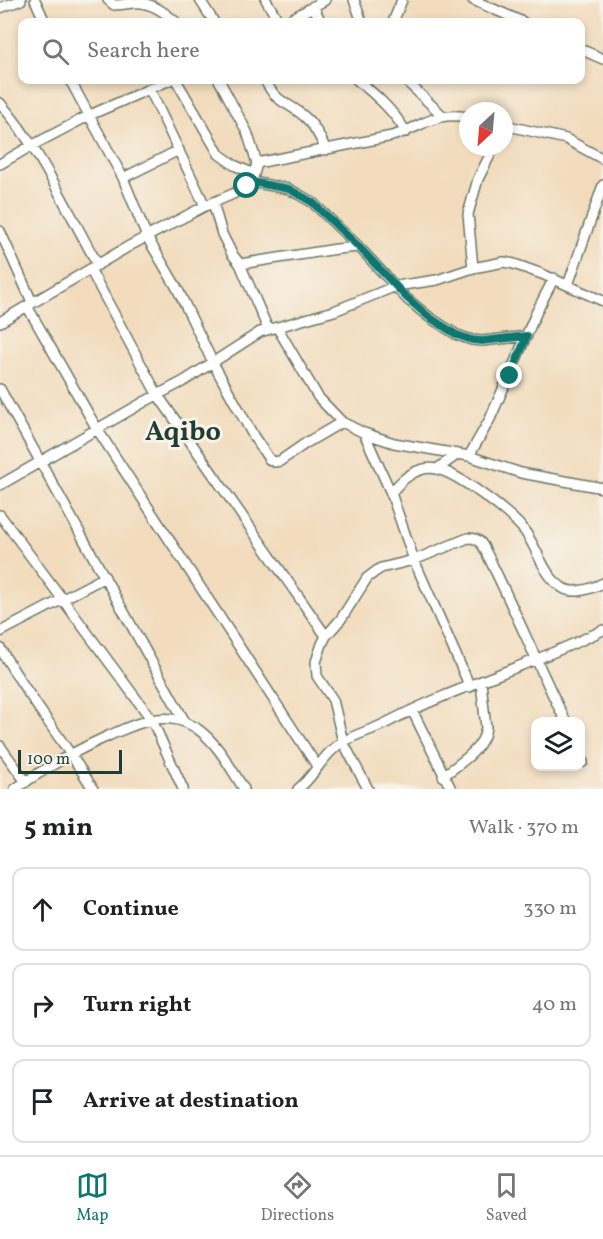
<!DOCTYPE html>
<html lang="en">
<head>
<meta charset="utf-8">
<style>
	:root { --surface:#fff; --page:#f2f2f2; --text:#202124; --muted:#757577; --line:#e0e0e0; --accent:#0f766e }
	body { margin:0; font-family:Vollkorn,serif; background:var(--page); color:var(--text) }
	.controls { position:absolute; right:18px; bottom:18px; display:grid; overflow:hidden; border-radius:12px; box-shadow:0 3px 9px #0003 }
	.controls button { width:54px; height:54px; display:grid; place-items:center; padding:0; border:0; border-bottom:2px solid var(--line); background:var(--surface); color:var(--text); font:30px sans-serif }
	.compass { position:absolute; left:459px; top:102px; width:54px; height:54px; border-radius:50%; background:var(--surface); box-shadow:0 3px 9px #0003; rotate:206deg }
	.scale { position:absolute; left:18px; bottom:15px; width:104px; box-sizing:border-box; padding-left:6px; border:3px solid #1f3d34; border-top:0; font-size:16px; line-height:21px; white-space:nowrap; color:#1f3d34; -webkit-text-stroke:4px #f7f3e8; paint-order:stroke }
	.stop { position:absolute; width:18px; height:18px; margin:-14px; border:4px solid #0f766e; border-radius:50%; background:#fff }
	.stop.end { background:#0f766e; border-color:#fff; box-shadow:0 2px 6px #0008 }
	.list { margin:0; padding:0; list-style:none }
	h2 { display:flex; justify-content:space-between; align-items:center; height:78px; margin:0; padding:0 24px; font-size:26px }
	h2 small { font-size:20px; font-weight:400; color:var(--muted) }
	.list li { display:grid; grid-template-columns:39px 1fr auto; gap:18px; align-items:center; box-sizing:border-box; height:84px; margin:0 12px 12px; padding:0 12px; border:2px solid var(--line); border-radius:12px }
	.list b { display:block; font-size:22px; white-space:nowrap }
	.list em { font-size:20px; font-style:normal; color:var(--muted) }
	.icon { flex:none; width:33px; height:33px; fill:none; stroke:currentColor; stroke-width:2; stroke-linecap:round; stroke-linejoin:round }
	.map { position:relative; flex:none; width:603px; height:789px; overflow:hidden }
	.search { position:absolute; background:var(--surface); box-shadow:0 3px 9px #0003; left:18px; right:18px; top:18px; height:66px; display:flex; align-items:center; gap:15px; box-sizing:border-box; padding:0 21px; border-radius:12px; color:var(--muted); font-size:22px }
	.sheet { height:366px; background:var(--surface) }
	nav { display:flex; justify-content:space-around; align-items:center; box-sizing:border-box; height:84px; border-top:2px solid var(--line); background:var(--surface); font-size:16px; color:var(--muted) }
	nav a { display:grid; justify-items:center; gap:3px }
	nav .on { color:var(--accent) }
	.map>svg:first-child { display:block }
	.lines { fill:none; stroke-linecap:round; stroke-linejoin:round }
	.minor-casing { stroke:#697564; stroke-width:12 }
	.minor { stroke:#fff; stroke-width:9 }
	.route { stroke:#0f766e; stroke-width:8 }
	.labels { text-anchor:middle; stroke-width:6; stroke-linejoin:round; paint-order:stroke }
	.district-label { font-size:27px; font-weight:bold; fill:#1f3d34; stroke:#f7f3e8 }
</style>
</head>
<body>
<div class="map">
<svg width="603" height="789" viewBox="0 0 603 789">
	<rect width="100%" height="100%" fill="#f7f3e8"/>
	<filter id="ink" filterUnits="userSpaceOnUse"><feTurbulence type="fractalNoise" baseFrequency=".0167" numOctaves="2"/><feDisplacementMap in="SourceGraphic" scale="12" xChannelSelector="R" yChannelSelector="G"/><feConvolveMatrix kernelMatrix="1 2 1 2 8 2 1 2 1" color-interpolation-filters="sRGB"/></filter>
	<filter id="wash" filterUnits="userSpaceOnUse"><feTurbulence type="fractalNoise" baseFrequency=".008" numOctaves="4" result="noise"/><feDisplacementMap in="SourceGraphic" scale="24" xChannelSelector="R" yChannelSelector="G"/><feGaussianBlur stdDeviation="1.35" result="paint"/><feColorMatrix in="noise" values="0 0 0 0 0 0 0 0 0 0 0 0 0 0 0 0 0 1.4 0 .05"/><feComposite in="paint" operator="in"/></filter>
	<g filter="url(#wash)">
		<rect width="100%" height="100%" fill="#f2dcbd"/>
	</g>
	<g filter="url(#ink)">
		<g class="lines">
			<g class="minor-casing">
				<path id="minor" d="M35,0L45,22
					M108,0L114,5C120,5 126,4 133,3C150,1 164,12 176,22
					M200,0L214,22
					M266,0L279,22
					M354,0L362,22
					M473,0L523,22
					M313,6L321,22
					M0,8L21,0
					M286,22L325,0
					M393,22L402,0
					M580,49L603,59
					M70,80L123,178L147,237L177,288L213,363L254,437L269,459L274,462L280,461L306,443L342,422L364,433L394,443L469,456L521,473L603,488
					M176,80L219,154L234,165L254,174
					M265,80C277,105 288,101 306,118C315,126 321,139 326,150
					M357,80C376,95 393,110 406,132
					M405,80L442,115
					M150,90L205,206
					M0,103C40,148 68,212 98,265
					M504,125L566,139L603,159
					M257,163L392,136C423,127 433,111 468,117
					M0,164L31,146L90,115L170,80
					M123,178L179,150
					M252,182L289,189L312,202L359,247L407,299L429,317L457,335L472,340L482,341L527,336
					M213,203L222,234L232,254L240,264L268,329
					M0,231L32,302
					M240,264L337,249L359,247
					M473,268L468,214L478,179L494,147
					M90,269L157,394L326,636
					M568,285L603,185
					M27,306L97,429L317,766
					M0,322L131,245L205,206L233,194L252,182L257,163L247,132L219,80
					M277,327L318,397L342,422
					M0,389L185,722
					M364,433L391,493L414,560L470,687
					M469,456L490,419L537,311L554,278
					M437,469L458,454
					M0,485L144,402L184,381L260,332L334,311L396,286L437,280L473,268L504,262L514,264L542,274L603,301
					M391,493C402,479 417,465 437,469C457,473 509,512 523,529C537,546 542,573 560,586C571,596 591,589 603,583
					M0,515L152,720L183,789
					M0,632L105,577
					M0,648C28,697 64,741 93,789
					M412,710L451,789
					M0,746L26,782
					M580,755L583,762
					M443,776C460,763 483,750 486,728L481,682
					M15,789C45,768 75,751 108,736C122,730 136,723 151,720C168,716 186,720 199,730C219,745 231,769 244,789
					M298,789C315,776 322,755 341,743C355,734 373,730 388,722C457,686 533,665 603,630
					M368,789L343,742L333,700L317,676L316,662L322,644L326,636L341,619L367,578L375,572L381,568L414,560L468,538C476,538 480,540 484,548C513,605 537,664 566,722"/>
			</g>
			<use href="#minor" class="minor"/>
		</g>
	</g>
	<g class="lines" filter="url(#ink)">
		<path class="route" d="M247,186L252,182L289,189L312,202L359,247L407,298L429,317L457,335L472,340L482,341L527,336L510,376"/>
	</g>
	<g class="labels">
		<g class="district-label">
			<text x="183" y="440">Aqibo</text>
		</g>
	</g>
</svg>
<div class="controls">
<button><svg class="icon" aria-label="layers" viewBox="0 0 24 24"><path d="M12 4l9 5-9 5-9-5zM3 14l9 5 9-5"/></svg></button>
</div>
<svg class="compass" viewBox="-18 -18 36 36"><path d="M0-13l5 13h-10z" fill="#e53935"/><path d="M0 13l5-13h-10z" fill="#757577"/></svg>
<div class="scale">100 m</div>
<div class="stop" style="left:247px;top:186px"></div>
<div class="stop end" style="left:510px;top:376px"></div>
<div class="search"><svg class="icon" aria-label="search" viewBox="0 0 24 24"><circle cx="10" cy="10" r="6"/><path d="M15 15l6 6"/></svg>Search here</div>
</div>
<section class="sheet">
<h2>5 min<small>Walk · 370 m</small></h2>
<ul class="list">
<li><svg class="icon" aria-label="ahead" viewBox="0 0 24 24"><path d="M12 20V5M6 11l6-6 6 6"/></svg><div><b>Continue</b></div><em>330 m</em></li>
<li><svg class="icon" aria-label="right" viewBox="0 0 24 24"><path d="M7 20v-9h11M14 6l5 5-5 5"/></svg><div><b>Turn right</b></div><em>40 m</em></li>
<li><svg class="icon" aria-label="arrive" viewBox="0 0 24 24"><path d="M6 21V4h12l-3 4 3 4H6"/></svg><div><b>Arrive at destination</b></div></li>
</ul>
</section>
<nav>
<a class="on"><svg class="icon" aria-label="map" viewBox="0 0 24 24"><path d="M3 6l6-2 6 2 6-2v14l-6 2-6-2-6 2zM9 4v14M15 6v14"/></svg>Map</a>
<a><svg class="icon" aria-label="directions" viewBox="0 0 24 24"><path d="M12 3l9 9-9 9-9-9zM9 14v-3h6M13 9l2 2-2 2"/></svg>Directions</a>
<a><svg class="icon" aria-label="saved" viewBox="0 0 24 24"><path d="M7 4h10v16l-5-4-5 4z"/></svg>Saved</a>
</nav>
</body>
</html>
